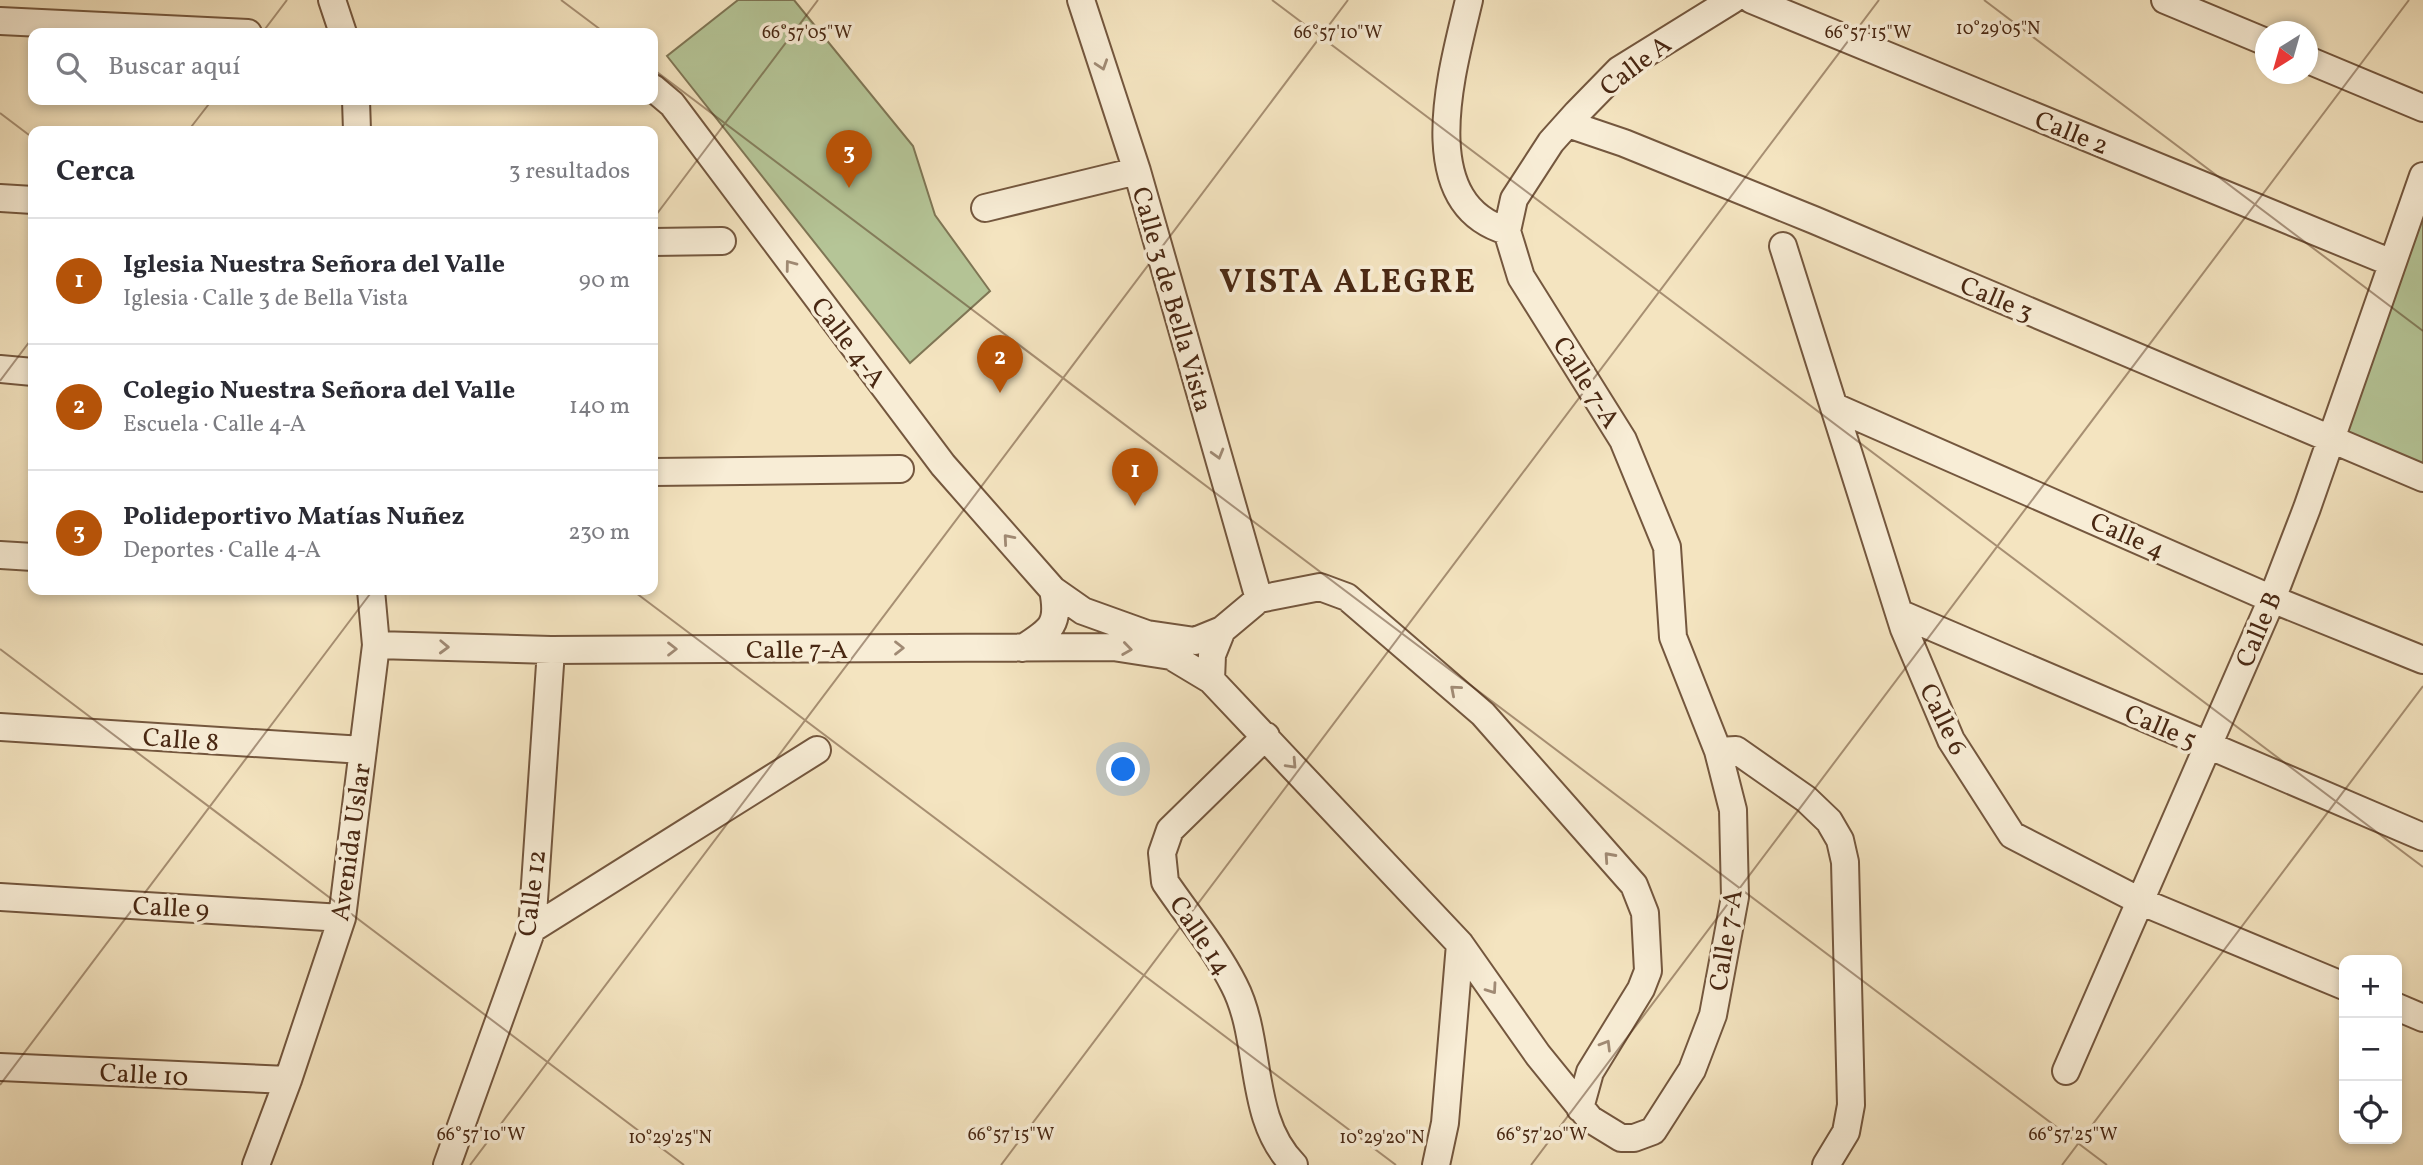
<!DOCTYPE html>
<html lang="es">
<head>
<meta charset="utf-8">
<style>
	:root { --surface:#fff; --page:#f7f7f7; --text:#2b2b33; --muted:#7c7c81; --line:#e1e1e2; --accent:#b45309 }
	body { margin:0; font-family:Vollkorn,serif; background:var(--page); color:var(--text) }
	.controls { position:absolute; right:21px; bottom:21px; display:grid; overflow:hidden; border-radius:14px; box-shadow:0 4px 10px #0003 }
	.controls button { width:63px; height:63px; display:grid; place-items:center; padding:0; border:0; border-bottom:2px solid var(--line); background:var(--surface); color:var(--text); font:35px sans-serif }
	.compass { position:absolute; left:2255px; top:21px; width:63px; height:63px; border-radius:50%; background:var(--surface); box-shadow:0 4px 10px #0003; rotate:217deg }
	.you { position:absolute; left:1124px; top:770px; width:24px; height:24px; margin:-18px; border:5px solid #fff; border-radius:50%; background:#1a73e8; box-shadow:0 0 0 10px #1a73e833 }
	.badge { display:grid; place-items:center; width:46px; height:46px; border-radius:50%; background:var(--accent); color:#fff; font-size:23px; font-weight:700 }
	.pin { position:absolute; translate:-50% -58px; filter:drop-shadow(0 2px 4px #0008) }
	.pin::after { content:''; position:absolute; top:37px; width:24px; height:21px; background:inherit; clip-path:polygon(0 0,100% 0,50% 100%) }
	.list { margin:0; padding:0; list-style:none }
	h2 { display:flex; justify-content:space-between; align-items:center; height:91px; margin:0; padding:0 28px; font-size:30px }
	h2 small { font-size:23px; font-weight:400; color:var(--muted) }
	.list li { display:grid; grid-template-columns:46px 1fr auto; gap:21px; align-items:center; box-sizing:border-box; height:126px; padding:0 28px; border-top:2px solid var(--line) }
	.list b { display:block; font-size:26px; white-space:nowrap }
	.list p { margin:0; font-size:23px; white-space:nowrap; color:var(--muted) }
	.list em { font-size:23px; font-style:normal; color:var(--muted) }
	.icon { flex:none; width:38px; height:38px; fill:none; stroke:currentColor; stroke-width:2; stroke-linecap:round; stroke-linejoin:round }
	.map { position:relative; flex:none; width:2423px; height:1165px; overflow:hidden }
	.search { position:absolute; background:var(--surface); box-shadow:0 4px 10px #0003; left:28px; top:28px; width:630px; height:77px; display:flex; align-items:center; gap:18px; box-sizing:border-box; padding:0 24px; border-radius:14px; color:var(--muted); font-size:26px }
	.panel { position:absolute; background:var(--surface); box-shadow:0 4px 10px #0003; left:28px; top:126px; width:630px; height:469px; border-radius:14px }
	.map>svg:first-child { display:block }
	.green { fill:#b5c597; stroke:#7f7655; stroke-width:2 }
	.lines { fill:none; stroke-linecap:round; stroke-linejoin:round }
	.minor-casing { stroke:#74573e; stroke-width:30 }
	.minor { stroke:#f8edd6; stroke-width:26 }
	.oneway { stroke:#a08a74 }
	.ticks { fill:none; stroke:#492813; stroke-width:2; stroke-opacity:0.45 }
	.labels { text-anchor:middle; stroke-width:7; stroke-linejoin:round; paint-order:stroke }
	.street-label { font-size:26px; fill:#492813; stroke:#f8edd6 }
	.district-label { font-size:33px; font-weight:bold; letter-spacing:2px; fill:#492813; stroke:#f8edd6 }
	.ticks-label { font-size:18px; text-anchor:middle; fill:#492813; stroke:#f8edd6; stroke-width:7; stroke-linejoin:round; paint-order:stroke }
</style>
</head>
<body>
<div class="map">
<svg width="2423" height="1165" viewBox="0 0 2423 1165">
	<rect width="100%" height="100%" fill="#f4e4c0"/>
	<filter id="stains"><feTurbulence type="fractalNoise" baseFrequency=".00286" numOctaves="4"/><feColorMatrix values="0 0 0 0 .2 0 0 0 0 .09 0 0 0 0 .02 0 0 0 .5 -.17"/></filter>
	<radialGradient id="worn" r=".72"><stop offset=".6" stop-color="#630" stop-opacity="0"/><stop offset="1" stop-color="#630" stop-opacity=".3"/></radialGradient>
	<path class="green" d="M738,0H794L913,146L935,215L990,291L910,363L667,56Z
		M2423,176V466L2334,429Z"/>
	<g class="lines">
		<g class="minor-casing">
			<path id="minor" d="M332,0L343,33
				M1081,0L1137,171L1259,599
				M1469,0C1453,68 1412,203 1507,231
				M1752,0L2392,263
				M2165,0L2266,42
				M0,21L248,33
				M2308,60L2423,108
				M653,88L672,104L943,465L1053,590L1083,611L1147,634L1195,641L1222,630
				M356,100L357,131
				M1568,124L1624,143L1814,220L2423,478
				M0,198L33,200
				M985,208L1137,171
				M653,242L722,241
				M1783,246L1904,629L1951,740L2012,835L2142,902L2344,986
				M0,369L33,372
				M1835,407L2272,599L2423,660
				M653,472L900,469
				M0,555L33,557
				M1899,613L2423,837
				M376,645L551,650L1113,647L1171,656L1211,680L1460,944L1538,1055L1590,1119L1621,1138H1634L1653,1131L1692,1070L1713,1015L1735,897L1733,810L1718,751L1673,637L1667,547L1623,440L1521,277L1507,231L1514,199L1551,142L1577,113L1619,70L1732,0
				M1023,648C1051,630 1060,625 1053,590
				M1211,680L1212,655L1222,630L1259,599L1320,587L1347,597L1483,714L1634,885L1645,913L1648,971L1641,989L1590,1072L1580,1108
				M0,727L363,750
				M1266,736L1170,830L1162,853L1165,882C1188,916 1216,949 1234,985C1263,1041 1247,1118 1294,1165
				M1718,751L1736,750L1806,799L1829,821L1840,840L1845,862L1851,1105L1846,1132L1826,1165
				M0,897L342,918
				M532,929L817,750
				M2397,1007L2423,1018
				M0,1067L288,1080
				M2066,1071L2272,599L2307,508L2423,176
				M256,1165L288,1080L342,918L376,645L371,590
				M447,1165L532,929L551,650
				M1436,1165L1445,1123L1460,944"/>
		</g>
		<use href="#minor" class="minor"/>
	</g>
	<defs><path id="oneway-chevron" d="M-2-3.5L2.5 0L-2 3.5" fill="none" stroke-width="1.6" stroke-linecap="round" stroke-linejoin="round" transform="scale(1.75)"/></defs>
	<g class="oneway">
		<use href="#oneway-chevron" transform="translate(1102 65) rotate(72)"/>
		<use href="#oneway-chevron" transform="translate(790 265) rotate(-127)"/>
		<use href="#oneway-chevron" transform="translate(1218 454) rotate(74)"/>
		<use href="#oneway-chevron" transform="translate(1008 539) rotate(-131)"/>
		<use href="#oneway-chevron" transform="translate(444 647) rotate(2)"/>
		<use href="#oneway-chevron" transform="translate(899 648)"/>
		<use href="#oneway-chevron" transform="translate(672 649)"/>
		<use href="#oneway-chevron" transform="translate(1127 649) rotate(8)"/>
		<use href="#oneway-chevron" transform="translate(1455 690) rotate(-139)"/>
		<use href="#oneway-chevron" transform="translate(1292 764) rotate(47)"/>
		<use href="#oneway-chevron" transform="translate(1609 857) rotate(-132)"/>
		<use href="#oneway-chevron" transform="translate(1492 989) rotate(55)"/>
		<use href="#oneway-chevron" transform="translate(1606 1045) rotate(-59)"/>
	</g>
	<path class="ticks" d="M561,0L605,33M1272,0L2423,867M1984,0L2423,331M262,33L287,0M653,69L2107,1165M0,113L33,138M188,131L212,100M653,219L818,0M0,381L33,337M632,590L1396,1165M0,649L684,1165M0,1085L373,590M470,1165L1348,0M1001,1165L1879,0M1531,1165L2409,0M2062,1165L2423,686"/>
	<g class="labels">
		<g class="street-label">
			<text transform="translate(1635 65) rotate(-37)" y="9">Calle A</text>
			<text transform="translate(2072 132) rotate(22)" y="9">Calle 2</text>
			<text transform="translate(1997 298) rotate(23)" y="9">Calle 3</text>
			<text transform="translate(1173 299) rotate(74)" y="9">Calle 3 de Bella Vista</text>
			<text transform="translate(849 342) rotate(53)" y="9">Calle 4-A</text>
			<text transform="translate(1587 382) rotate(58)" y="9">Calle 7-A</text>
			<text transform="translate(2128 535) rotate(24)" y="9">Calle 4</text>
			<text transform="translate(2258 629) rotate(-67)" y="9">Calle B</text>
			<text x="797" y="658">Calle 7-A</text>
			<text transform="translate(1944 719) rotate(64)" y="9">Calle 6</text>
			<text transform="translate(2161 726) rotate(23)" y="9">Calle 5</text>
			<text transform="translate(181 739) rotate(4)" y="9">Calle 8</text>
			<text transform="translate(350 842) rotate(-82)" y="9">Avenida Uslar</text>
			<text transform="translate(531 893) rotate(-83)" y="9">Calle 12</text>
			<text transform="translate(171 907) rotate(3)" y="9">Calle 9</text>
			<text transform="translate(1201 935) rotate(56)" y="9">Calle 14</text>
			<text transform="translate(1725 940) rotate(-81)" y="9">Calle 7-A</text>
			<text transform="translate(144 1074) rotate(3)" y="9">Calle 10</text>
		</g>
		<g class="district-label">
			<text x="1348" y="292">VISTA ALEGRE</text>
		</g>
	</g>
	<g class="ticks-label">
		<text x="1998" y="34">10°29'05"N</text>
		<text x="807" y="38">66°57'05"W</text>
		<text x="1338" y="38">66°57'10"W</text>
		<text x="1868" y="38">66°57'15"W</text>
		<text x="481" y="1140">66°57'10"W</text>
		<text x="1011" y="1140">66°57'15"W</text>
		<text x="1542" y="1140">66°57'20"W</text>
		<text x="2073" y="1140">66°57'25"W</text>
		<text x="670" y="1143">10°29'25"N</text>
		<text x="1382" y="1143">10°29'20"N</text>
	</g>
	<rect width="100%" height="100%" filter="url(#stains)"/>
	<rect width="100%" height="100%" fill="url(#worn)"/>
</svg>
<div class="controls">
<button>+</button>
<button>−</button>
<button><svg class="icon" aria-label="locate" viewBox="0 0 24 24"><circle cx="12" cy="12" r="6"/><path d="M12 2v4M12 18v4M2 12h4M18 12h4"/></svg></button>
</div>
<svg class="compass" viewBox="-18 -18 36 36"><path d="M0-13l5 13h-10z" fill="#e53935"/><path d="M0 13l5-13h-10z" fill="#7c7c81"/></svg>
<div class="you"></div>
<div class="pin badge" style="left:1135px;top:506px">1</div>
<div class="pin badge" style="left:1000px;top:393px">2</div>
<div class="pin badge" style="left:849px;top:188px">3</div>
<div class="search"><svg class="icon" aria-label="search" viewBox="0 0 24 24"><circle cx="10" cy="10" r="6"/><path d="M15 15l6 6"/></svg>Buscar aquí</div>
<section class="panel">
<h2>Cerca<small>3 resultados</small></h2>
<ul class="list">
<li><span class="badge">1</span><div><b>Iglesia Nuestra Señora del Valle</b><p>Iglesia · Calle 3 de Bella Vista</p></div><em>90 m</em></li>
<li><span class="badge">2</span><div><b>Colegio Nuestra Señora del Valle</b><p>Escuela · Calle 4-A</p></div><em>140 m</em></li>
<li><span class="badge">3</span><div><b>Polideportivo Matías Nuñez</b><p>Deportes · Calle 4-A</p></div><em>230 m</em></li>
</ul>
</section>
</div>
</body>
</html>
